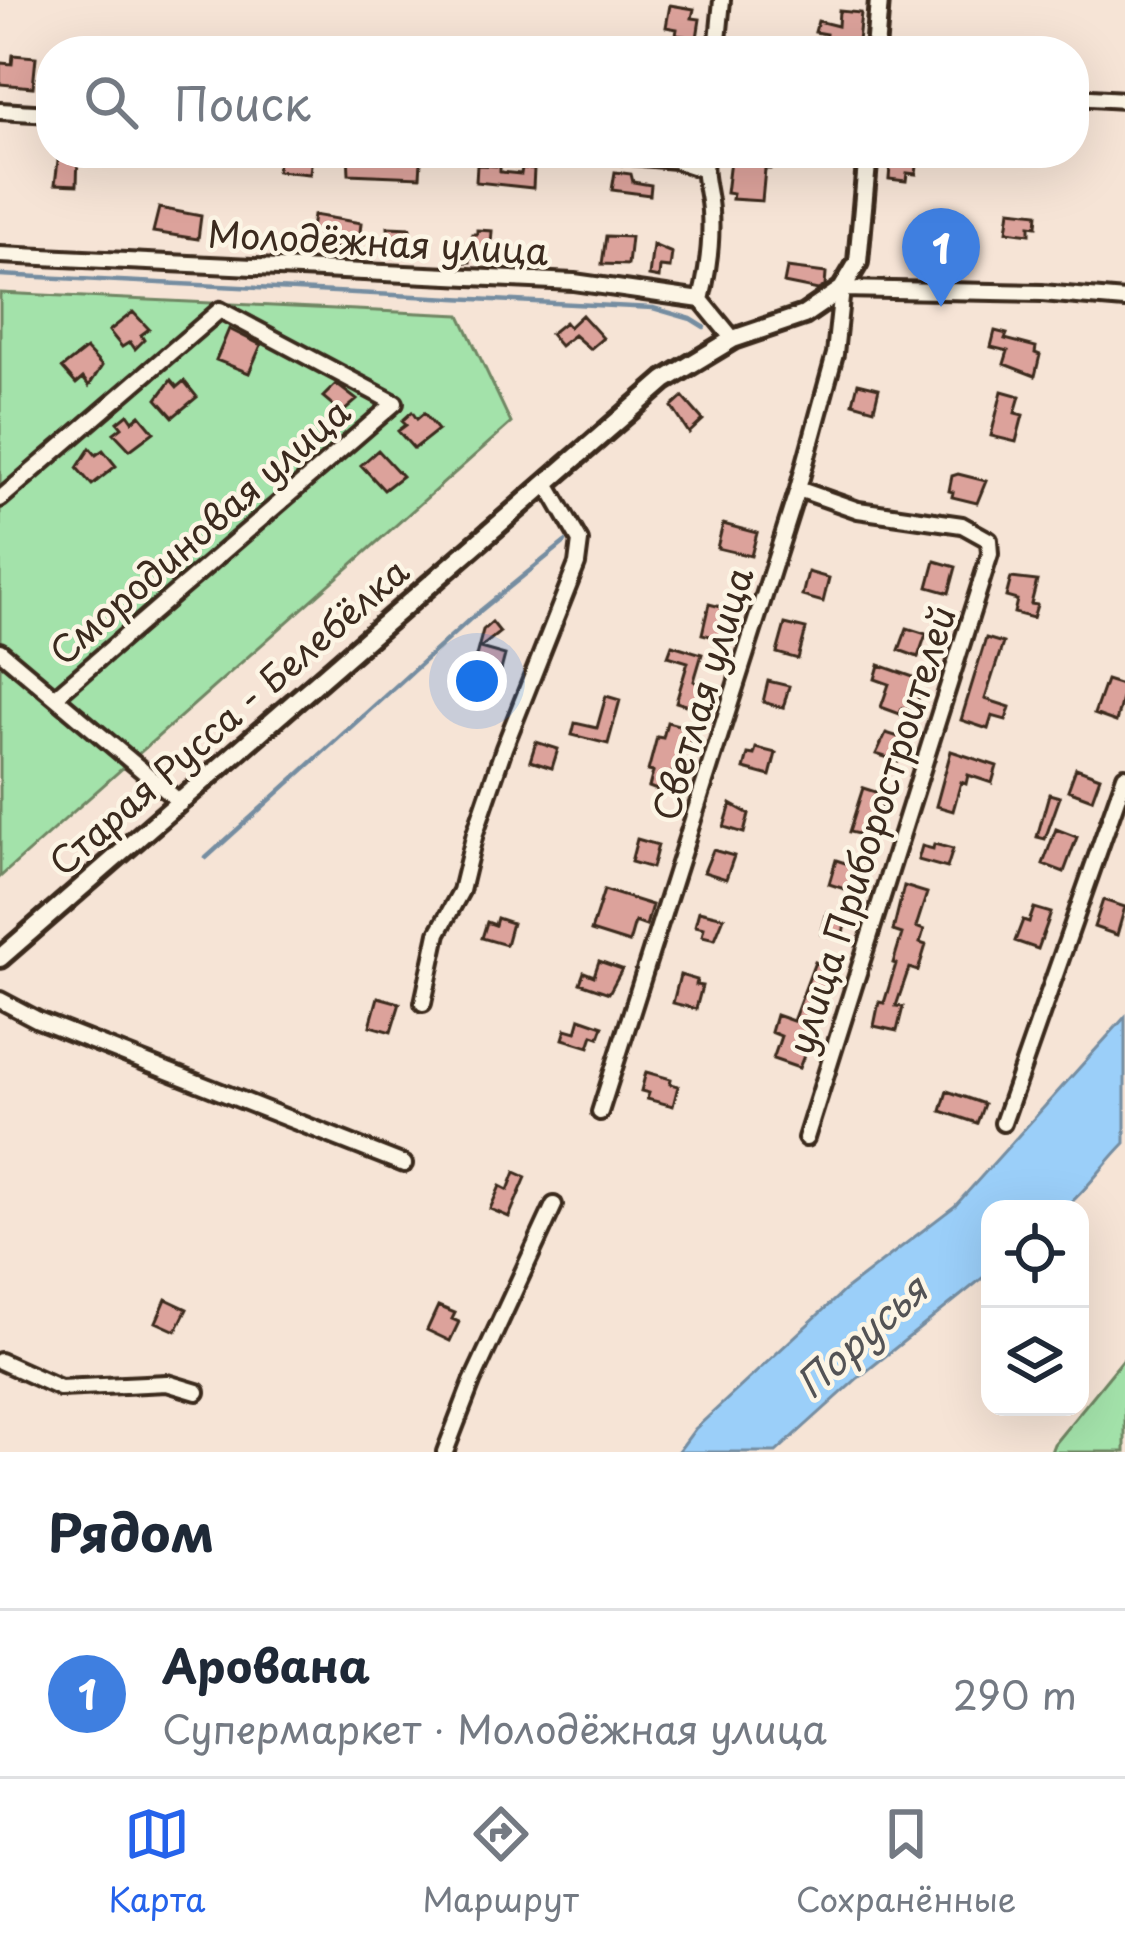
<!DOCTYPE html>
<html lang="ru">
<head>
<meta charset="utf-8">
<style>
	:root { --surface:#fff; --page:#f2f2f3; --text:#1f2937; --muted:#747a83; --line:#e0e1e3; --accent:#2563eb }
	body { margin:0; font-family:"Playpen Sans",sans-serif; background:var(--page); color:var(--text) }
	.controls { position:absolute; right:36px; bottom:36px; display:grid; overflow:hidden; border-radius:24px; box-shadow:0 12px 48px #0002 }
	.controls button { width:108px; height:108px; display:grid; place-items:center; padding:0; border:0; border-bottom:3px solid var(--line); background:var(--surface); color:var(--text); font:60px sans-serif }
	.you { position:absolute; left:477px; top:681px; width:42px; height:42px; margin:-30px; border:9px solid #fff; border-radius:50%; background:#1a73e8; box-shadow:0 0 0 18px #1a73e833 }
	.badge { display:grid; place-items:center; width:78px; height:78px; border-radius:50%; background:var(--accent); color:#fff; font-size:39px; font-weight:700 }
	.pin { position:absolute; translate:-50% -99px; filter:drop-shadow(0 3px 6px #0008) }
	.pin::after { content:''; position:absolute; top:63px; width:42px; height:36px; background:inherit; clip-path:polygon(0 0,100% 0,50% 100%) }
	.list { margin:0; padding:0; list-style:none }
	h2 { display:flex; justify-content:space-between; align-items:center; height:156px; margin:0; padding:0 48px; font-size:51px }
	h2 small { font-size:39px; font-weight:400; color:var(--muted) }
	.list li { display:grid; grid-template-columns:78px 1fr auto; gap:36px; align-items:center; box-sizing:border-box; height:168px; padding:0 48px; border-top:3px solid var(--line) }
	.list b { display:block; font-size:45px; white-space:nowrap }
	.list p { margin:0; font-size:39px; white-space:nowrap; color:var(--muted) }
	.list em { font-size:39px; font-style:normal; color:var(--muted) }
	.icon { flex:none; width:66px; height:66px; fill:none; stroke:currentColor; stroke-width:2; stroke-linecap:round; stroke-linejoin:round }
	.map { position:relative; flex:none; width:1125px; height:1452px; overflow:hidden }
	.search { position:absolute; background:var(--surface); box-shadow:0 12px 48px #0002; left:36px; right:36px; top:36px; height:132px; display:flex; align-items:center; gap:30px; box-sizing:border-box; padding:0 42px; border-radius:48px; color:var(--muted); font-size:45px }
	.sheet { height:324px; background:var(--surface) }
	nav { display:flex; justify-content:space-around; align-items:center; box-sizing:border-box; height:168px; border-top:3px solid var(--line); background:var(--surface); font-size:33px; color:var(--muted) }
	nav a { display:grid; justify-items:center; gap:6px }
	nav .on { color:var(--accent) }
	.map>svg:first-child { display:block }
	.green { fill:#a3e2aa; stroke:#6f8664; stroke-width:3 }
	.water { fill:#9bcff9; stroke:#758da1; stroke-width:3 }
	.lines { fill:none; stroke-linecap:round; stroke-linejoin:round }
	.stream { stroke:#758da1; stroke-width:4.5 }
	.building { fill:#dca29b; stroke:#3b2a1e; stroke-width:3 }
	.minor-casing { stroke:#3b2a1e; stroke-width:22 }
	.tertiary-casing { stroke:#3b2a1e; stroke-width:26 }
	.minor { stroke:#fcf5e5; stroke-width:14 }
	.tertiary { stroke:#fcf5e5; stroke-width:16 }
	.labels { text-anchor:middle; stroke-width:9; stroke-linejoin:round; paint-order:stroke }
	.street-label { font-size:36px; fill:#3b2a1e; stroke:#fcf5e5 }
	.water-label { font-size:39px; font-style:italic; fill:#535355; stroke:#fcf5e5 }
</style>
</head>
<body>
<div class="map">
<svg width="1125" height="1452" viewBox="0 0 1125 1452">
	<rect width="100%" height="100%" fill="#f6e4d6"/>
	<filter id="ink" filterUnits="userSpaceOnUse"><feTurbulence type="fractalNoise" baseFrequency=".00833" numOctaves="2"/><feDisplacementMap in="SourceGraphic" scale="24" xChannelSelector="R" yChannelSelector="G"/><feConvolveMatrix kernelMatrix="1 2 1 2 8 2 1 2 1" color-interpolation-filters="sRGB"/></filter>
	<g filter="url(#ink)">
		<path class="green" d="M0,293L460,315L511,423L0,877Z
			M1125,1357V1452H1051L1054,1444Z"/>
		<path class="water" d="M1125,1017V1143C1103,1165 1088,1189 1064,1209H990V1272L858,1378L776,1452H678L695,1429L845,1290L955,1206Z"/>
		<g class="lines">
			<path class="stream" d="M0,275L653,308L691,319L704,327
				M206,858L469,620L565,542"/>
		</g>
		<path class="building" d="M670,5L694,9L692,18L700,19L697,38L676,35L677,29L666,27Z
			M839,11L861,13L857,51H824L826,34L815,32L818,21L838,26Z
			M13,55L36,57L33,87L0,84V63L12,64Z
			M59,153L78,155L77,185L55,184Z
			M279,153L312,155L310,174L277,171Z
			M348,153H362L361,160L421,161L420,177L349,174Z
			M731,153H772L770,169H765L762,201L732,199L733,194L726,193Z
			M891,155L918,158L916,174L907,173L906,181L889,179Z
			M477,165L500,166V172L521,174L522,168L534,169L533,188L476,182Z
			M615,172L631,174L633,182L651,185L650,195L612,190Z
			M159,208L201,216L198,239L153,232Z
			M1010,210L1038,213L1037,226L1030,225V234L1007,231Z
			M313,215L361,223L358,251L309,245Z
			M388,227L410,228L408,252L390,251Z
			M477,230L492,231L490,259L470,257V262H460V251L471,254L472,234H477Z
			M926,232L950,235L948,248H908L910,233Z
			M606,236L631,237L628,265L602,264Z
			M653,245L672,253L670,268L660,267L659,278L649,276Z
			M787,268L826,273L825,286L818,290L784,283Z
			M133,312L149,329L141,335L144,340L135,349L130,342L122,347L109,331Z
			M582,315L603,338L590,349L574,335L560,346L550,334L565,322L569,327Z
			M229,329L261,345L249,373L216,360Z
			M995,331L1007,334L1005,339L1036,347L1035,353L1040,355L1035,376L1004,364L1008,351L991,347Z
			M86,349L102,366L89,386L83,378L76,384L62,368Z
			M171,380L177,387L184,381L197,397L173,417L157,399Z
			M858,383L879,388L874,409L853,403Z
			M336,384L357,400L342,413L323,397Z
			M1002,391L1020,396L1015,413L1023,415L1016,442L991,436Z
			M683,397L703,420L689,433L672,407Z
			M412,412L417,419L424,413L438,430L414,449L398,431L406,425L402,421Z
			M128,414L133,421L140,415L154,432L130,450L114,433L122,427L118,422Z
			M90,448L96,455L103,450L116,466L92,485L77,468Z
			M378,450L402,476L384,490L361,465Z
			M958,474L986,481L977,503L952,497L953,492L949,491L952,476Z
			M723,524L757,533L751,556L717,548Z
			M935,561L956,567L949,593L928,587Z
			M808,572L829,578L823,602L802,596Z
			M1011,578L1037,581L1031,604L1037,605L1033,618L1014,613L1017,600L1006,597Z
			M709,604L729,609L727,618L731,620L726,640L702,634Z
			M492,622L500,632L480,648L505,655L499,678L472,671L483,630Z
			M785,624L806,629L798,659L777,653Z
			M907,628L926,634L918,657L899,650Z
			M986,638L1003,643L985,699L1010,707L1006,720L992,716L988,729L961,720Z
			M672,645L702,654L694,681L705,688L699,709L676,702L688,662L668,656Z
			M879,665L916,678L911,691L920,694L914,712L902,708L900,714L881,707L889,684L875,679Z
			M1106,680L1125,686L1116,722L1094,714Z
			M768,681L789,686L783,708L763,702Z
			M606,696L620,700L608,744L572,735L575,723L597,728Z
			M667,722L694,729L688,752L679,749L672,774L673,781L681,783L678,798L649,787L653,772L648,771L657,737L663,738Z
			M886,733L902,738L898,761L876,754Z
			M536,742L558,749L552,768L530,761Z
			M756,748L776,753L770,776L744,769L748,754L754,755Z
			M951,751L997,766L992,783L968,775L966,784L961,782L953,811L936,806Z
			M1076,768L1100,777L1092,799L1068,790Z
			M863,788L885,795L872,837L849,832Z
			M1049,794L1060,797L1045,839L1037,837Z
			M731,804L749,814L744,833L724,827Z
			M1056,829L1077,837L1064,872L1043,864Z
			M637,839L658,845L652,868L631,862Z
			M934,844L953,849L947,868L918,860L922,846L933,849Z
			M713,850L734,856L726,879L704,872Z
			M836,860L861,868L854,892L829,884Z
			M904,886L927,893L916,927L924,930L920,943L926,945L918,971L909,968L896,1006L903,1007L897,1031L874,1026L879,1002L884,1003L896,964L893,963L902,934L893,931Z
			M604,890L652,905L646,926L635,922L629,943L591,931Z
			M1103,900L1125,907L1117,935L1094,927Z
			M1034,908L1051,913L1038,949L1015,941L1023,920L1029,922Z
			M699,911L724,917L715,939L702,936L704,928L695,926Z
			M827,912L847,918L841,940L821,934Z
			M497,918L512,923L506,945L482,938L487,922L495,925Z
			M599,961L622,969L609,993L580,983L584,972L594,976Z
			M815,962L831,968L815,1028L799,1068L773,1059L781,1036L771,1032L776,1015L793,1021Z
			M680,975L697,980L696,985L702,986L696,1009L673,1003Z
			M378,997L400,1003L391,1032L370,1026Z
			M580,1018L603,1026L599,1037L593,1035L589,1047L563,1039L566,1029L576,1032Z
			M646,1072L671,1079L670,1084L678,1086L673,1106L647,1099L649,1093L641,1091Z
			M947,1091L984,1104L977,1123L941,1111Z
			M515,1172L526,1177L509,1217L490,1209L500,1186L508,1190Z
			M166,1299L187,1309L176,1331L156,1322Z
			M438,1306L455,1313L452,1319L459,1322L450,1341L427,1330Z"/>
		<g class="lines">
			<g class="minor-casing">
				<path id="minor" d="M717,51L722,0
					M1074,97L1125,100
					M0,111L51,114
					M598,153L675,160L702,169
					M0,255L574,282L701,300L733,339
					M701,300C708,271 712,241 710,211C709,191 701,173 706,153
					M798,489L858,510L962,525L989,540L990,554L806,1138
					M0,499L220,310L395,403L56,696
					M0,651L181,803
					M0,1000L38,1020L404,1164
					M423,1003L438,933L461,891L475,833L504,748L577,564L580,541L547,484
					M600,1112L798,489L835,354L842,289L1042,293L1125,300
					M1003,1123L1125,776
					M0,1361L60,1388L167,1383L197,1392
					M445,1452L472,1382L554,1205"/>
			</g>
			<g class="tertiary-casing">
				<path id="tertiary" d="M875,51L879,0
					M0,958L665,380L733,339L804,315L842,289L858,262L868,153"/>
			</g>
			<use href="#minor" class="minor"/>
			<use href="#tertiary" class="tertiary"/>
		</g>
	</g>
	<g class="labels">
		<g class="street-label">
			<text transform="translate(378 243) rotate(3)" y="13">Молодёжная улица</text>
			<text transform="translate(200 532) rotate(-41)" y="13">Смородиновая улица</text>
			<text transform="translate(703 694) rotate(-73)" y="13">Светлая улица</text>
			<text transform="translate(229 717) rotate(-41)" y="13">Старая Русса - Белебёлка</text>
			<text transform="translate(872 830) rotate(-72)" y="13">улица Приборостроителей</text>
		</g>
		<g class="water-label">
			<text transform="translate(862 1337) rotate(-42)" y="14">Порусья</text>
		</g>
	</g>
</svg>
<div class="controls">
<button><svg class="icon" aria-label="locate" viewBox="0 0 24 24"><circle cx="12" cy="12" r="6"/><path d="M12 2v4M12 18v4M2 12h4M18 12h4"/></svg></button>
<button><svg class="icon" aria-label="layers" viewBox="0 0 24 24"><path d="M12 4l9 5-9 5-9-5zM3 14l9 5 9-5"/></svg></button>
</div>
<div class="you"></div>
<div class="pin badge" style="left:941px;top:307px;background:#3f7fe0">1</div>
<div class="search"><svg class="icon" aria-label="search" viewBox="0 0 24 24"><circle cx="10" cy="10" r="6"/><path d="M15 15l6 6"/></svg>Поиск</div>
</div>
<section class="sheet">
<h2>Рядом<small></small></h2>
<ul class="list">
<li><span class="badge" style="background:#3f7fe0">1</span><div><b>Арована</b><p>Супермаркет · Молодёжная улица</p></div><em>290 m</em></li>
</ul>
</section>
<nav>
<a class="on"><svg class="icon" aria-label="map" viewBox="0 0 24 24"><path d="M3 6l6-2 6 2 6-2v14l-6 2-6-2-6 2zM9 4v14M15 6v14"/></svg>Карта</a>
<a><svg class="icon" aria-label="directions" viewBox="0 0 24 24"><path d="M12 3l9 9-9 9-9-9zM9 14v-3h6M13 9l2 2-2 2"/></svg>Маршрут</a>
<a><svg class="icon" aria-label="saved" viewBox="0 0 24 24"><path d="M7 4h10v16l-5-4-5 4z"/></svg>Сохранённые</a>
</nav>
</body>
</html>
